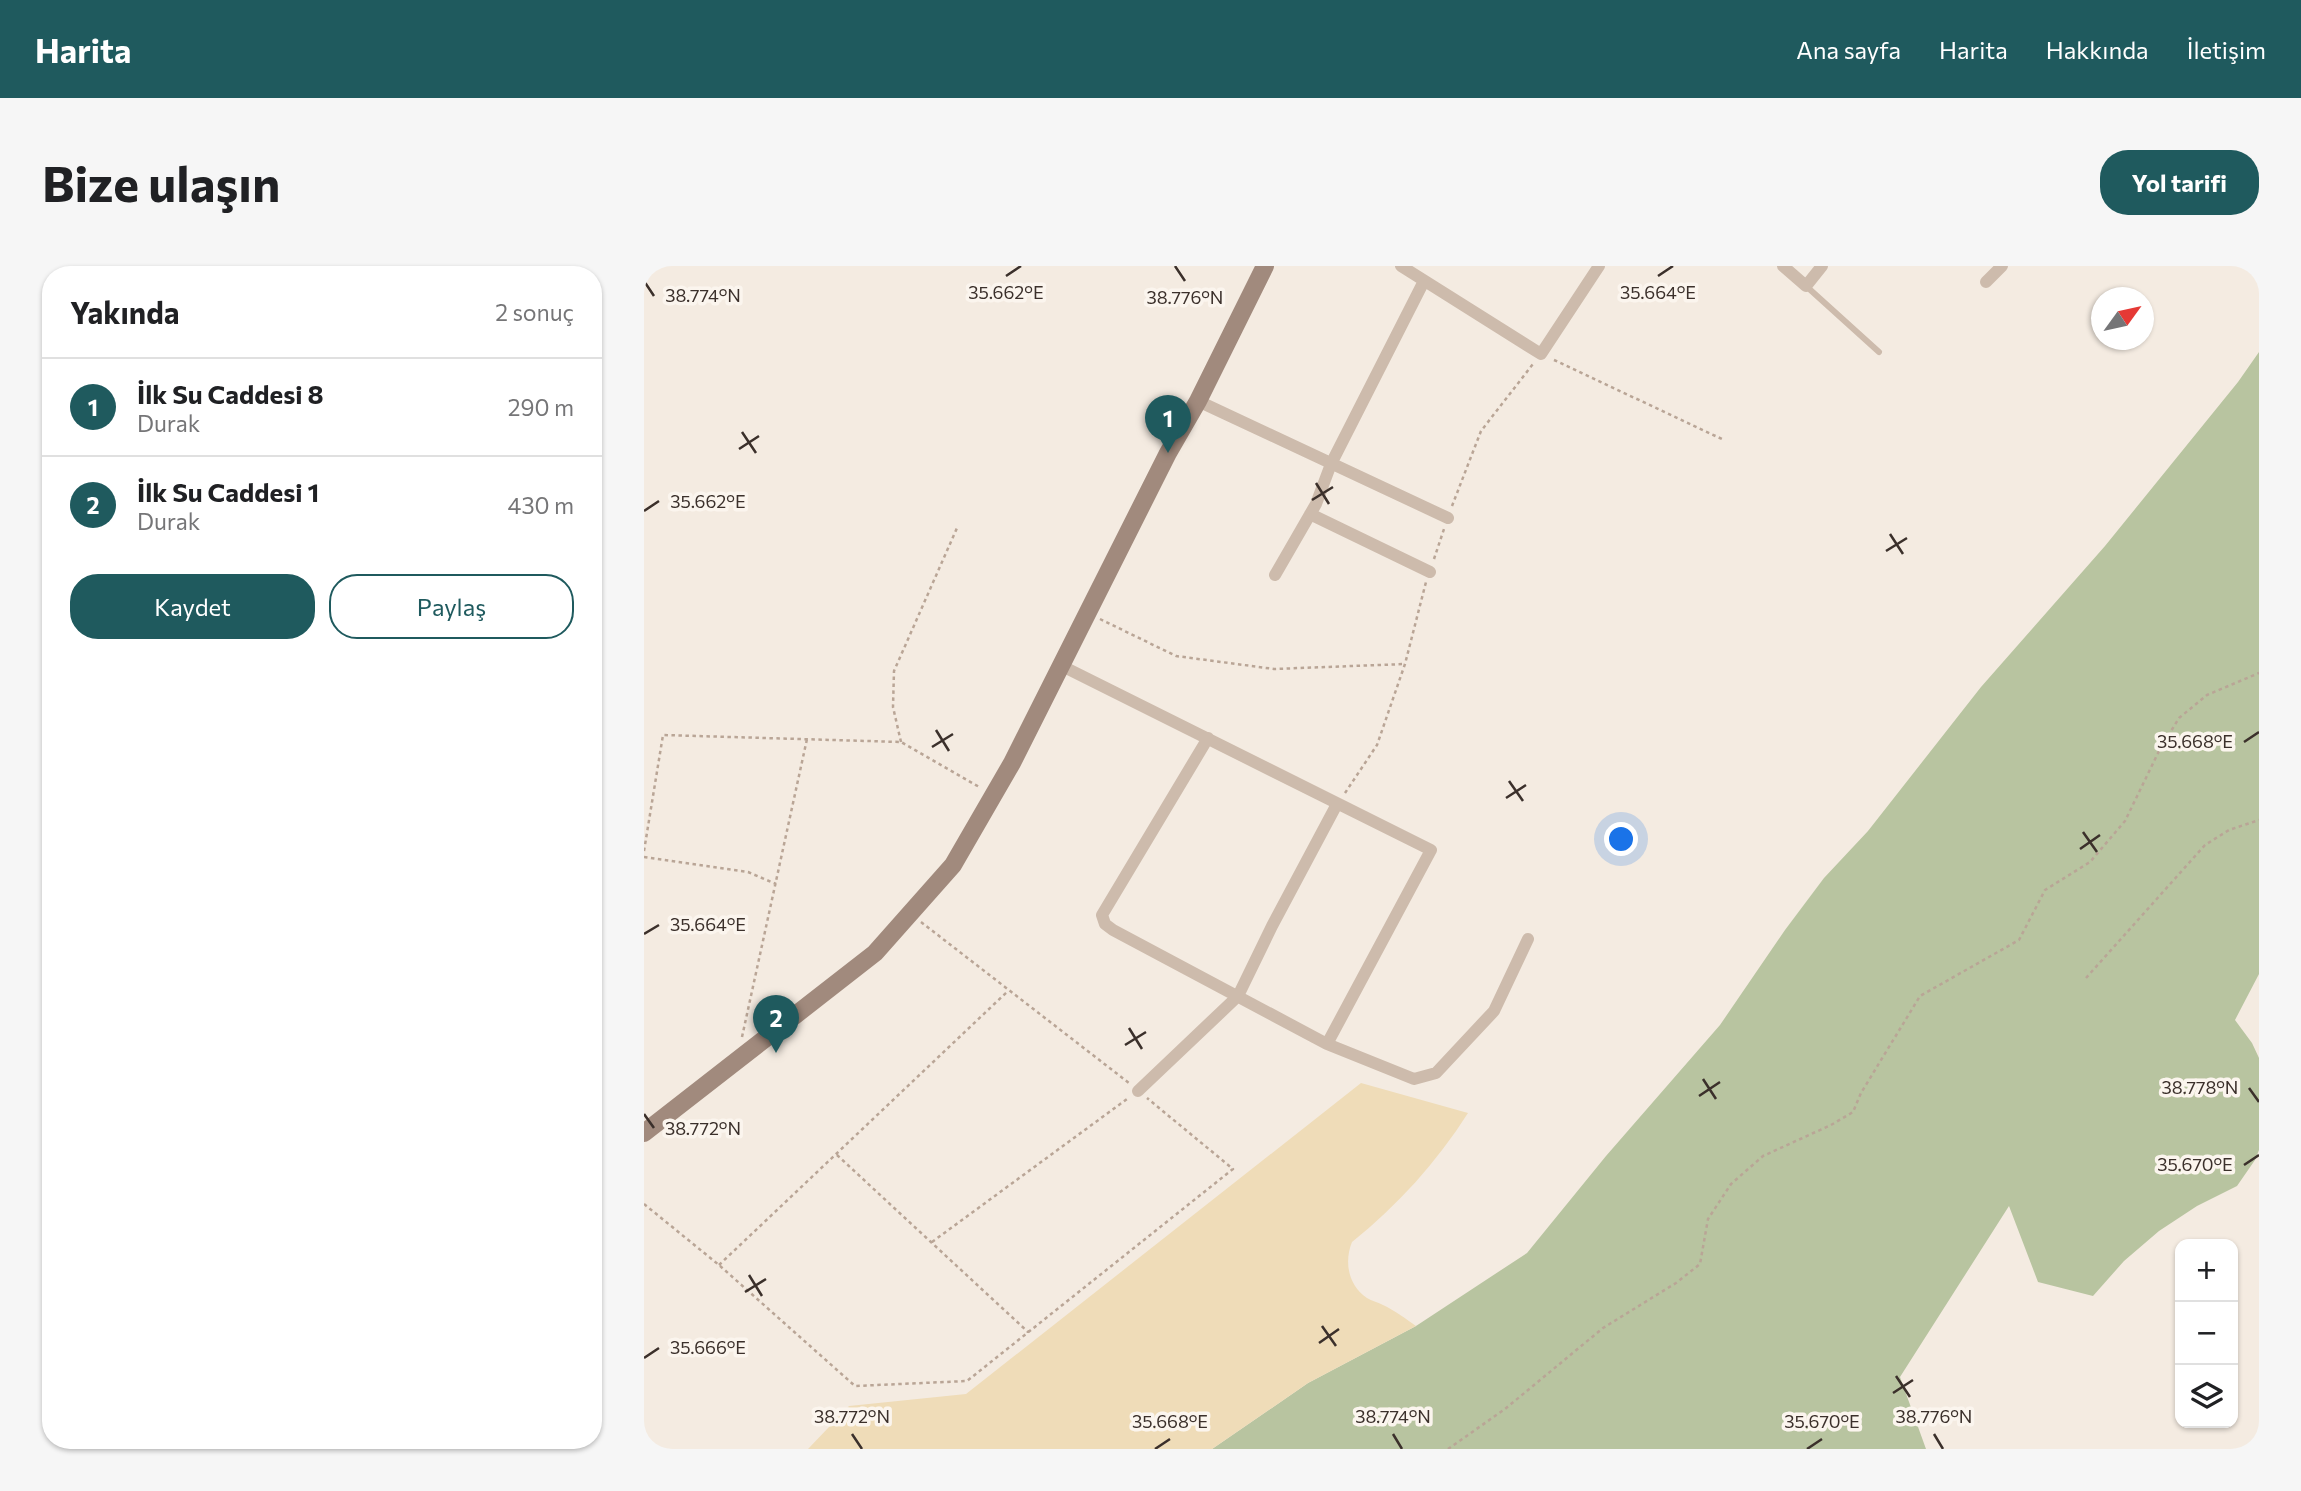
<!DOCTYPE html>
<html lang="tr">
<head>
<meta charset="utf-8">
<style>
	:root { --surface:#fff; --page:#f6f6f6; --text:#202124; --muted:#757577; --line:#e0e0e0; --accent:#1f5a5e }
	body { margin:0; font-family:Commissioner,sans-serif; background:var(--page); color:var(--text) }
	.controls { position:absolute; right:21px; bottom:21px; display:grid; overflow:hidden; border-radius:14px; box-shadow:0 2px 5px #0004 }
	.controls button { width:63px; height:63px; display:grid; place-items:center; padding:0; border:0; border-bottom:2px solid var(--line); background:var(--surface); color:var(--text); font:35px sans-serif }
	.compass { position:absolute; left:1447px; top:21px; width:63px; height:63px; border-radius:50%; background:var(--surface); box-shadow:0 2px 5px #0004; rotate:57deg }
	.you { position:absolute; left:978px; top:574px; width:24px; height:24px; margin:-18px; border:5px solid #fff; border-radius:50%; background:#1a73e8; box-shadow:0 0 0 10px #1a73e833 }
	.badge { display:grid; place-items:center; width:46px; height:46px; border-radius:50%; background:var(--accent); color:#fff; font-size:23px; font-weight:700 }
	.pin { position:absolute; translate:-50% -58px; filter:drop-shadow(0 2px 4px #0008) }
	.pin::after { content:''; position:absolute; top:37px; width:24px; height:21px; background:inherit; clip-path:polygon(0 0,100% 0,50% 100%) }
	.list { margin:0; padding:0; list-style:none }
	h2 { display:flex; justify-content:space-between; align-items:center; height:91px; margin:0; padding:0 28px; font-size:30px }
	h2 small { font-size:23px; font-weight:400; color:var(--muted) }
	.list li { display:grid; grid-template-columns:46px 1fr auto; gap:21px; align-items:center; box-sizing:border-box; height:98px; padding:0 28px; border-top:2px solid var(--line) }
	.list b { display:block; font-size:26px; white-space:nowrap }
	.list p { margin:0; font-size:23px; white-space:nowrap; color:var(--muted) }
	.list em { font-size:23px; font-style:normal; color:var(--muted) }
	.actions { display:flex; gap:14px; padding:21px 28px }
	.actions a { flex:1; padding:16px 0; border:2px solid var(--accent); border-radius:28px; text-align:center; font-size:24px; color:var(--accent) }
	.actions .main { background:var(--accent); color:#fff }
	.icon { flex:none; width:38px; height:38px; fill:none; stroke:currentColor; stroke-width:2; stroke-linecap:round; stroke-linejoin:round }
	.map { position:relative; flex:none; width:1615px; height:1183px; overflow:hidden; border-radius:28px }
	header { display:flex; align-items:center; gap:42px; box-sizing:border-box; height:98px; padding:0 35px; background:var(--accent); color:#fff }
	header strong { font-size:33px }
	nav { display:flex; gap:38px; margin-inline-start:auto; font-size:24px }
	.intro { display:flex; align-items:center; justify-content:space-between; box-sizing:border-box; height:168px; padding:0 42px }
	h1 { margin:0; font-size:49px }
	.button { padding:18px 32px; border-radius:28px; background:var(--accent); color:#fff; font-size:24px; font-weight:700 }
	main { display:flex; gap:42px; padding:0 42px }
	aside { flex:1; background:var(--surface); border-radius:28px; box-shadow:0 2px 5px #0004 }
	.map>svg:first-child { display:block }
	.green { fill:#b8c4a0 }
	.sand { fill:#efdcb8 }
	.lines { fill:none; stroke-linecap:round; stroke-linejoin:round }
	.path { stroke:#b9a596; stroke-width:2.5; stroke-dasharray:3.5 3.5; stroke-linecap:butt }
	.lane { stroke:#cdbbac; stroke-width:6 }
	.street { stroke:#cdbbac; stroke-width:12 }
	.secondary { stroke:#a18a7d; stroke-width:18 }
	.ticks { fill:none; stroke:#3b302b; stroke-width:2.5 }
	.ticks-label { font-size:18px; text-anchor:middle; fill:#3b302b; stroke:#fbf5ee; stroke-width:7; stroke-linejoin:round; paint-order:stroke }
</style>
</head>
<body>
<header>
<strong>Harita</strong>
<nav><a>Ana sayfa</a><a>Harita</a><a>Hakkında</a><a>İletişim</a></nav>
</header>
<div class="intro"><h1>Bize ulaşın</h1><a class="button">Yol tarifi</a></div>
<main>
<aside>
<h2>Yakında<small>2 sonuç</small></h2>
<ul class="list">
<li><span class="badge">1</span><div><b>İlk Su Caddesi 8</b><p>Durak</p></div><em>290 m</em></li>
<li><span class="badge">2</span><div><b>İlk Su Caddesi 1</b><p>Durak</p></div><em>430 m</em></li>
</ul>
<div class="actions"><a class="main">Kaydet</a><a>Paylaş</a></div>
</aside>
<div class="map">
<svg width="1615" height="1183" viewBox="0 0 1615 1183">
	<rect width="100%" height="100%" fill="#f4ebe1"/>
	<path class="green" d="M1615,86V708L1591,754L1608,777L1615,792V884L1611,894L1593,920L1553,940L1515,965L1480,995L1449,1030L1394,1016L1365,940L1256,1111L1282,1183H568L664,1117L772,1060L883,987L962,890L1076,759L1141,664L1180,612L1224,565L1337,421L1461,280L1594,116Z"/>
	<path class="sand" d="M717,817L824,847C792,897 754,939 708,976C700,996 704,1019 723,1032C728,1035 733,1036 739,1039C750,1044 762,1053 772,1060L664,1117L568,1183H164L205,1140L322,1128Z"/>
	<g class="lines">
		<path class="path" d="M910,94L1080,174
			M808,240L837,165L889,98
			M790,293L800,263
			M456,353L532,390L630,403L761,398
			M257,476L249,441L250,405L313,262
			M701,527L733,479L761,398L782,316
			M0,585L19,469L257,476L337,522
			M0,591L104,606L132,618
			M277,656L485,817
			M1442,712L1561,579L1585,564L1615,554
			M98,771L163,473
			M193,889L384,1066
			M0,938L75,999L211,1120L323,1115L589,903L503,832
			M288,976L483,833
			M75,999L364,725
			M804,1183L861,1143L959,1062L1032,1017L1056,998L1064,953L1087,918L1119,890L1187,859L1209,846L1217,827L1276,730L1375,674L1401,624L1446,596L1481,555L1516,483L1535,452L1563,429L1615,407"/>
		<path class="lane" d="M1162,20L1235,86"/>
		<path class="street" d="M757,0L897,88L955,0
			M1139,0L1162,20L1178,0
			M1342,16L1358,0
			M554,135L804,252
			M666,248L786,306
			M631,309L672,238L687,198L780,15
			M416,399L787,584L683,778
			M564,472L458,649L461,658L469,664L683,778L770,813L792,807L850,745L884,673
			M494,825L594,730L628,660L693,538"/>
		<path class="secondary" d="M0,867L231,687L309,599L368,497L524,187L554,135L621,0"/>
	</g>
	<path class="ticks" d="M531,0L541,15M362,10L377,0M1014,10L1029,0M0,15L10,30M98,166L112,187M95,183L115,170M672,217L685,238M668,234L689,221M0,245L15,235M1246,268L1259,288M1242,285L1263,272M292,464L305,485M1600,476L1615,466M288,481L309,468M865,515L879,535M862,532L882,519M1439,566L1453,586M1436,583L1456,569M0,668L15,659M485,762L498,783M481,779L502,766M1059,813L1072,833M1605,822L1615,836M1055,830L1076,816M0,848L10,862M1600,899L1615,889M105,1009L118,1030M101,1026L122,1013M678,1060L692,1080M675,1077L695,1063M0,1092L15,1082M1252,1110L1266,1131M1249,1127L1269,1114M208,1168L218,1183M749,1168L758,1183M1290,1168L1299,1183M511,1183L526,1173M1163,1183L1178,1173"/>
	<g class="ticks-label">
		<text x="362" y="33">35.662°E</text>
		<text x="1014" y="33">35.664°E</text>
		<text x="59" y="36">38.774°N</text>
		<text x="541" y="38">38.776°N</text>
		<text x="64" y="242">35.662°E</text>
		<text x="1551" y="482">35.668°E</text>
		<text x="64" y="665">35.664°E</text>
		<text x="1556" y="828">38.778°N</text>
		<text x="59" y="869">38.772°N</text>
		<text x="1551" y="905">35.670°E</text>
		<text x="64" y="1088">35.666°E</text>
		<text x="208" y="1157">38.772°N</text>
		<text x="749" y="1157">38.774°N</text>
		<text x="1290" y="1157">38.776°N</text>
		<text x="526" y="1162">35.668°E</text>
		<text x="1178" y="1162">35.670°E</text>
	</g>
</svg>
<div class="controls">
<button>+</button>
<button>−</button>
<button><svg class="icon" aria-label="layers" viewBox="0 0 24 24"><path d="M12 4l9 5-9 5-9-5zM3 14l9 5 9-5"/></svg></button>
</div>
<svg class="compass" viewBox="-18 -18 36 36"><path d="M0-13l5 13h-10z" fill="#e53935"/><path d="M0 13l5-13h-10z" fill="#757577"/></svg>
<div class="you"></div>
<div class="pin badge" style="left:524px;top:187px">1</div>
<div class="pin badge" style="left:132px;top:787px">2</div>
</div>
</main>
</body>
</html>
